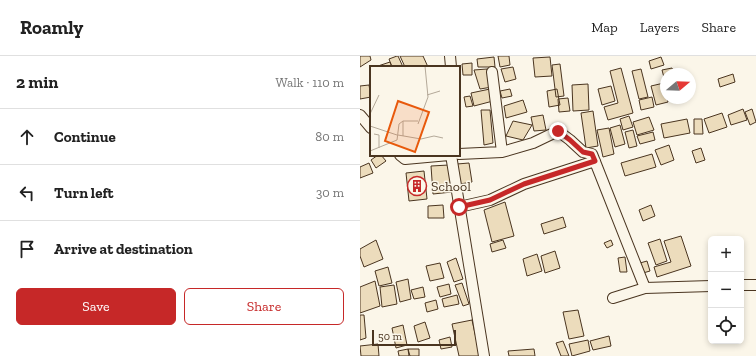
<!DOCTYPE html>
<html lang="en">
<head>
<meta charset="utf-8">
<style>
	:root { --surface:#fff; --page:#f2f2f2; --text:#222; --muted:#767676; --line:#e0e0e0; --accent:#c62828 }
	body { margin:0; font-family:"Zilla Slab",serif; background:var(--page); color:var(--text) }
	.controls { position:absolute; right:12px; bottom:12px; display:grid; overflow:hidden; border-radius:6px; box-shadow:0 2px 6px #0003 }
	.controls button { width:36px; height:36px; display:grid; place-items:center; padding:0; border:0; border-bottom:1px solid var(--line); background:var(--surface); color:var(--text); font:20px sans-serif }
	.compass { position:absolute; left:300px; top:12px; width:36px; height:36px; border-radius:50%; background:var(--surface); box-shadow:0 2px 6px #0003; rotate:71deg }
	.scale { position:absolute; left:12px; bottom:10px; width:84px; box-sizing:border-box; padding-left:4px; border:2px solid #4a3520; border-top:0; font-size:11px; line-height:14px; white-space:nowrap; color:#4a3520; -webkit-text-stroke:3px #fbf6e9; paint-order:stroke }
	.stop { position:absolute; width:12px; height:12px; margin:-9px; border:3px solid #c62828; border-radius:50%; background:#fff }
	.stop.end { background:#c62828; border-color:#fff; box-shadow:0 1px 4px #0008 }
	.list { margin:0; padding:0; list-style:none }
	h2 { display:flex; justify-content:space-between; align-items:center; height:52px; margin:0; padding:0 16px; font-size:17px }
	h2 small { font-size:13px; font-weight:400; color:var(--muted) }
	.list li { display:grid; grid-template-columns:26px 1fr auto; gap:12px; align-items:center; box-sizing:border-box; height:56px; padding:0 16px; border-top:1px solid var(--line) }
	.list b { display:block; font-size:15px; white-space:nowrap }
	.list em { font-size:13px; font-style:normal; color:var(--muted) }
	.actions { display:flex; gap:8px; padding:12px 16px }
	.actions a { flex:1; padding:9px 0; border:1px solid var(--accent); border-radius:6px; text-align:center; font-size:14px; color:var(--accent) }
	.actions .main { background:var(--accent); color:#fff }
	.icon { flex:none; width:22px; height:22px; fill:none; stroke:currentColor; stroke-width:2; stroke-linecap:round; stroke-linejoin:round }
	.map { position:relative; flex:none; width:396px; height:300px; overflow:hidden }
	header { display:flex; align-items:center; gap:24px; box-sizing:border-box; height:56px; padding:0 20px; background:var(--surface); border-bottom:1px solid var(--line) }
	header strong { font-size:19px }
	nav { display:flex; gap:22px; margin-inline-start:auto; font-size:14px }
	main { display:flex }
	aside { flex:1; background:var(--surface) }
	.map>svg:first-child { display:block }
	.building { fill:#ecdcbc; stroke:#4a3520 }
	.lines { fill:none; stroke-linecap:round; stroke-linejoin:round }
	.street-casing { stroke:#4a3520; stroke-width:12 }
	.street { stroke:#fbf6e9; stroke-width:10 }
	.route { stroke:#c62828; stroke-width:5 }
	.labels { text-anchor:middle; stroke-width:3; stroke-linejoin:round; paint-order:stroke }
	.poi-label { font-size:14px; fill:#4a3520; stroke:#fbf6e9; text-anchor:start }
	.inset-road { fill:none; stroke:#b4a999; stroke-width:1 }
	.view { fill:#e8590c; fill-opacity:0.15; stroke:#e8590c; stroke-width:2 }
	.inset-edge { fill:none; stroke:#4a3520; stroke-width:2 }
</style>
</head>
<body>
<header>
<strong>Roamly</strong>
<nav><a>Map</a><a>Layers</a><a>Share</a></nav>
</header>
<main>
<aside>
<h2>2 min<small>Walk · 110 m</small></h2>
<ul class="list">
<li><svg class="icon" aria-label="ahead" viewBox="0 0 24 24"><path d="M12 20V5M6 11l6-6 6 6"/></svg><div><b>Continue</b></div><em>80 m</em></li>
<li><svg class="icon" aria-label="left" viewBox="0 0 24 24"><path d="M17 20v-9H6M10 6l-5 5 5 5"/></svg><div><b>Turn left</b></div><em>30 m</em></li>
<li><svg class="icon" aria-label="arrive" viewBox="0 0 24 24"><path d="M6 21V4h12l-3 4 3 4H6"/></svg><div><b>Arrive at destination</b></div></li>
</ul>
<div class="actions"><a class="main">Save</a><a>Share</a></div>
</aside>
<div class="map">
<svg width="396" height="300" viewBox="0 0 396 300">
	<rect width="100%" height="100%" fill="#fbf6e9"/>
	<path class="building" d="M0,0H10L11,4L0,11Z
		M37,0H38L43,11H32L29,3Z
		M40,0H63L68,11H45Z
		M138,0H149L150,9L140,11Z
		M134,1L135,11H118L117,3Z
		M190,1L192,20L175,21L173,2Z
		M301,1L304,9L291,13L289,5Z
		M30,6L32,11H15Z
		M112,7V19H103L102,8Z
		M200,8L204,40L196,41L192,9Z
		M153,11L156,23L145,26L141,13Z
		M261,12L273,57L248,64L244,51L258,47L250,15Z
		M312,12L314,18H306V29L302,14Z
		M127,13L132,31L120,33L114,14Z
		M281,13L288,41L279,43L272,15Z
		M373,18L375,26L360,31L358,23Z
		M304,27L306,38V42H307L308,46L296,49L291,30Z
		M228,28L229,54L213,55L212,29Z
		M9,29L11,41L0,43V30Z
		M251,30L255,45L242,49L238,33Z
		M130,33L133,45L114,50L111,37Z
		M150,33L152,40L142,42L140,35Z
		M197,33L200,49L189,51L187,35Z
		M110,40L113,50L106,51L104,41Z
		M292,41L294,51L281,54L279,44Z
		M208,42L210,55L199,56L198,43Z
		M163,44L167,56L146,62L144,50Z
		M383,53L387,64L371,69L368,59Z
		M392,53L396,66L390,69L385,56Z
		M121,54H130L133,87L124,89Z
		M233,55L238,90L226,92L221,57Z
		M362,57L367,71L349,77L344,63Z
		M183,59L186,74L174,75L171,61Z
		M269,60L273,71L263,74L260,63Z
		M289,61L294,74L277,79L273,66Z
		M327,63L330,77L304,82L301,68Z
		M334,63H342L343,78H334Z
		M153,65L172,69L163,84L146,80Z
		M260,69L265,88L255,91L250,72Z
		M249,72L254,98L243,101L237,74Z
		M273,74L277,90L269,92L265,76Z
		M293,76L295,84L280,88L277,80Z
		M309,89L314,104L301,109L295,94Z
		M341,92L345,104L336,107L332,95Z
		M292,98L296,111L265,120L261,107Z
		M18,99H21L26,105L16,112L11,104Z
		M9,107L13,117L0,122V111Z
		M109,107L112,126L100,128L97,108Z
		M89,109L92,136L73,138L71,110Z
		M64,115L67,143L49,145L46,117Z
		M145,146L154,180L132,186L124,154Z
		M83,149L84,162H68V150Z
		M291,149L295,160L283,165L279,154Z
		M203,161L206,171L184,178L181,168Z
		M321,180L331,210L297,221L294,211L311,206L304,185Z
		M300,183L307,205L296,209L288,187Z
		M16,184L23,203L4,211L0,200V193Z
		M143,184L146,192L132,196L130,188Z
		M251,184L253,189L247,192L244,187Z
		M195,195L200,212L185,217L181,200Z
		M177,198L182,215L167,220L163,203Z
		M265,201L267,216H260L258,202Z
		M96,202L103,223L94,226L87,206Z
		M287,205L290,215L283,217L280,207Z
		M80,207L84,222L70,225L66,210Z
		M28,211L32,227L19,230L15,215Z
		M48,223L51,243L40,246L36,226Z
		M15,225L20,250L0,257V231Z
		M102,227L109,248L103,250L95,229Z
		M89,228L91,238L80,241L77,231Z
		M34,229L37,248L22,251L20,231Z
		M63,231L65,241L54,243L51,234Z
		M97,239L99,248L84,251L82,243Z
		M76,244L78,253L67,256L65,247Z
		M218,254L224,280L209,283L203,256Z
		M0,259H4L6,282L0,284Z
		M112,264L120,300H99L92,268Z
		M65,266L70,282L58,286L54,270Z
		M43,269L47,289L36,292L32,272Z
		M249,280L251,290L233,294L230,285Z
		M90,281L92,291L81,293L79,284Z
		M228,284L230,295L212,300L209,288Z
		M203,285L209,300H201L196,287Z
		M18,288L19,300H1L0,290Z
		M48,293L49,300H39L38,295Z
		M48,293H59V300H50Z
		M174,293L175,300H149L148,295Z"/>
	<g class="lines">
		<g class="street-casing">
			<path id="street" d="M90,0L91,11
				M132,16L142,96
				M0,59L11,72
				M99,98L142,96L173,87L198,75L210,84L223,96L232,98L285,232
				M40,99L45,103L89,99
				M91,99L124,300
				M99,151L130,144L164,128L235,105
				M381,229H396
				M253,242L285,232L351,230"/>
		</g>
		<use href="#street" class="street"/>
	</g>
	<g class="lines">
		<path class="route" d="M99,151L130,144L164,128L235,105L232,98L223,96L210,84L198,75"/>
	</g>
	<defs>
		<g id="building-ring" transform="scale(1)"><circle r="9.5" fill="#fbf6e9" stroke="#c62828" stroke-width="1.5"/><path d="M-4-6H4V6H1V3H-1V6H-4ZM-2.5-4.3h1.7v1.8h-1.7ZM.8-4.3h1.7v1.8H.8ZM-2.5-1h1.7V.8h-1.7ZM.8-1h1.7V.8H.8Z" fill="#c62828"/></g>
	</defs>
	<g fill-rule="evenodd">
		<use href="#building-ring" x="57" y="130"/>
	</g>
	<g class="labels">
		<g class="poi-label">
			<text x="71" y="135">School</text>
		</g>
	</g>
	<g transform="translate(10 10)">
		<rect width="90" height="90" fill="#fbf6e9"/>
		<path class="inset-road" d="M57,29L70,25M0,48L9,29M48,58L58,31L55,0M0,60L27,69M4,68L9,69V82M28,69L51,73L64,70L73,72M33,70V55M0,85L27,74L29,58L33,55H48"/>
		<path class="view" d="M28,35L59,46L45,86L15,75Z"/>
		<rect width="90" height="90" class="inset-edge"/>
	</g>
</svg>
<div class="controls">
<button>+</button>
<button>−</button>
<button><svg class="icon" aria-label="locate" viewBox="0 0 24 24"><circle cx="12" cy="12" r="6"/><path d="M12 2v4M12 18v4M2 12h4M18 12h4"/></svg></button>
</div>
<svg class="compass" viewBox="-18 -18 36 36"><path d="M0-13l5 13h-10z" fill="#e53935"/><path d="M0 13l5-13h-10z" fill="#767676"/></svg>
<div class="scale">50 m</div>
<div class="stop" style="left:99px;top:151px"></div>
<div class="stop end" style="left:198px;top:75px"></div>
</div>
</main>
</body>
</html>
